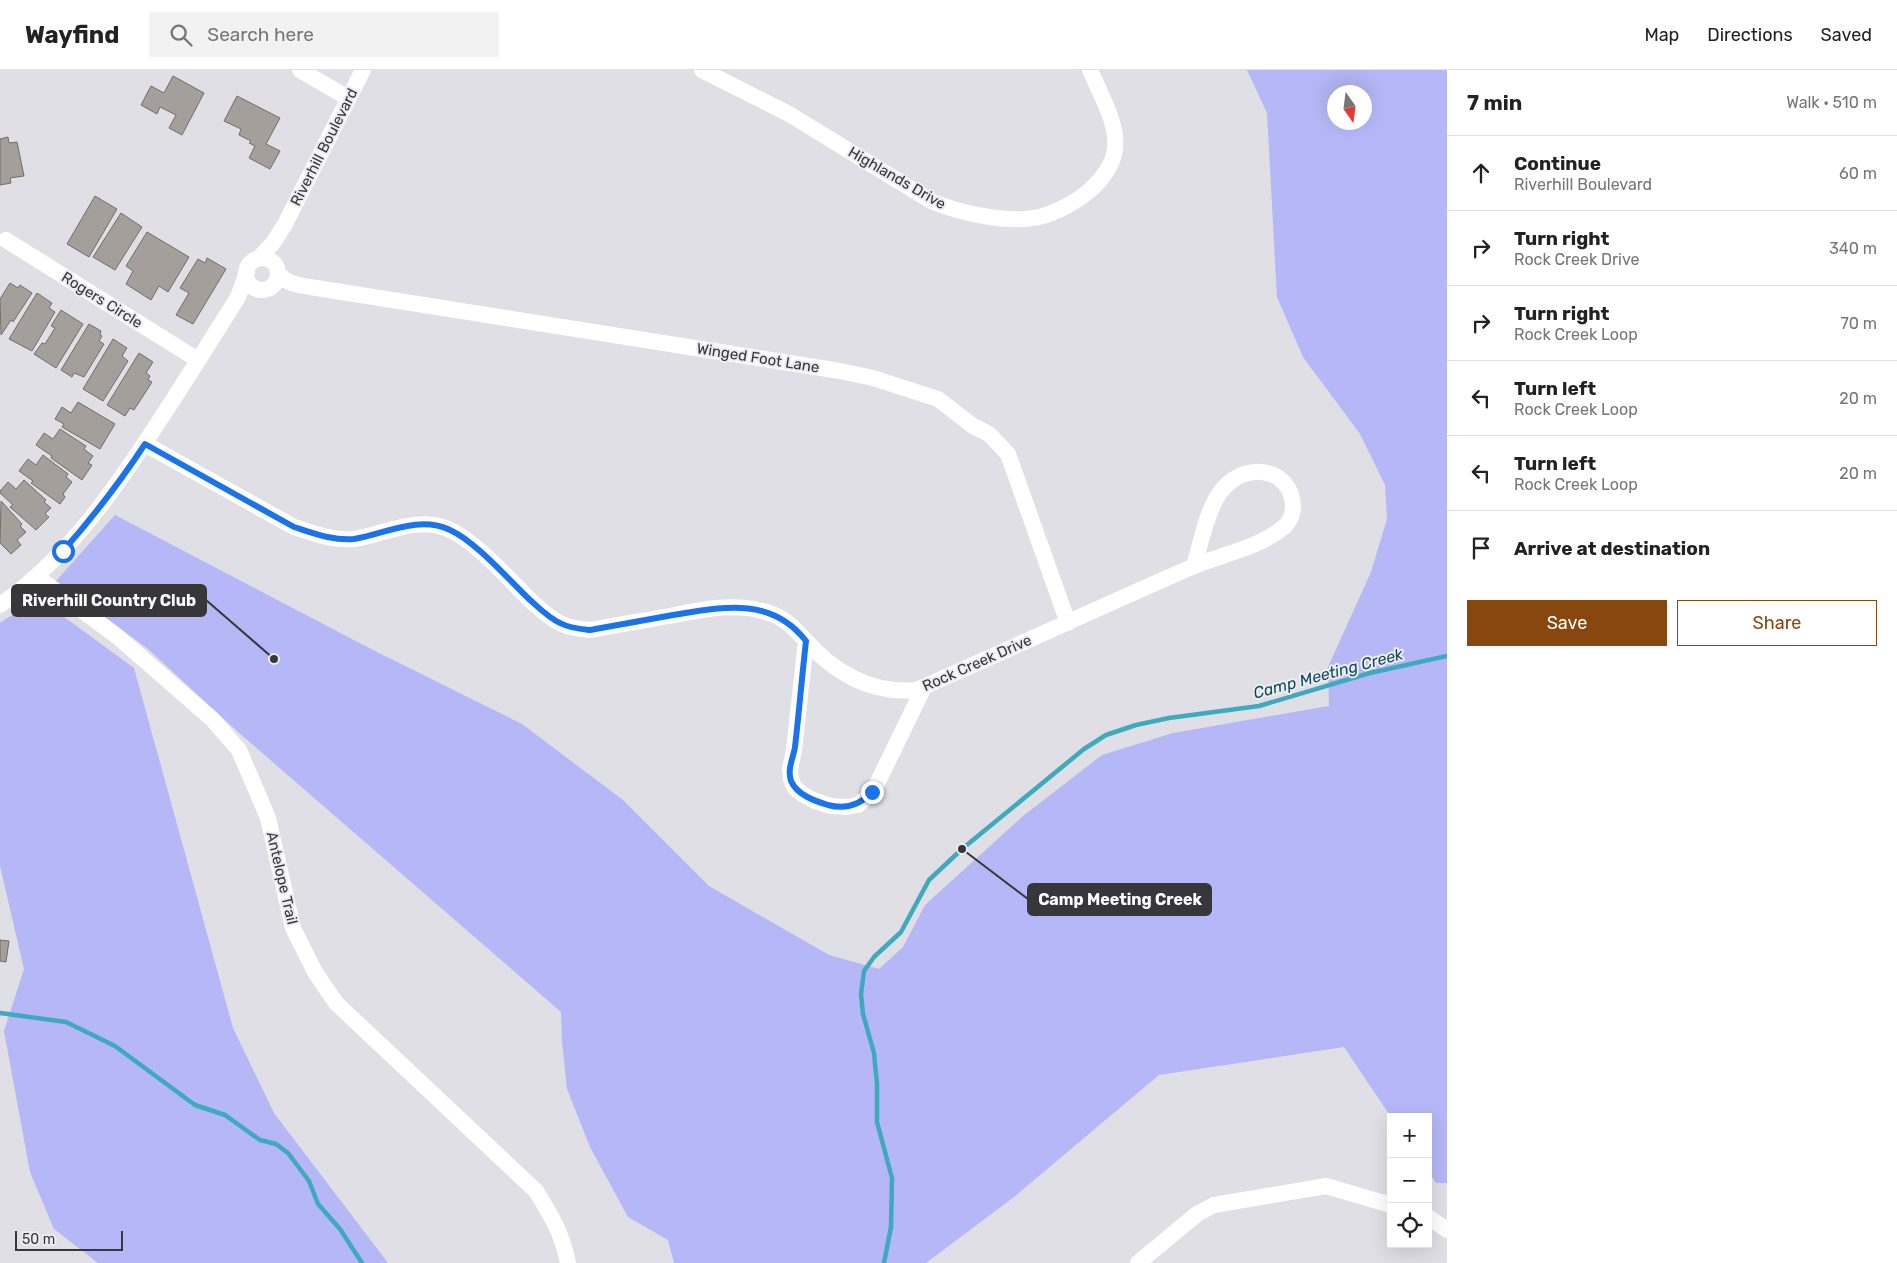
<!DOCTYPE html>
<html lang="en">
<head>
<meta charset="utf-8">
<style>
	:root { --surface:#fff; --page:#f2f2f2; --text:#222; --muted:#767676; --line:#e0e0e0; --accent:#87470e }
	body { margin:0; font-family:Rubik,sans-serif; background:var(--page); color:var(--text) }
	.controls { position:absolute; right:15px; bottom:15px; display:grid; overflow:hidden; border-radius:0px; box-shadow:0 5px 20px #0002 }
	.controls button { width:45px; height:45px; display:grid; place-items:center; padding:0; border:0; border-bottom:1px solid var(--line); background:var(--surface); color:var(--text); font:25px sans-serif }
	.compass { position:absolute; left:1327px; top:15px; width:45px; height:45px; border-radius:50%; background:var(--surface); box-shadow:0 5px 20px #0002; rotate:166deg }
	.scale { position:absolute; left:15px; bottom:12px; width:108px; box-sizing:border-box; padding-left:5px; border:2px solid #373739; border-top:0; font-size:14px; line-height:18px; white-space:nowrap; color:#373739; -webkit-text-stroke:4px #ececf2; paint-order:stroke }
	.stop { position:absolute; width:15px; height:15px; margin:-11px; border:4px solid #1a73e8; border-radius:50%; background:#fff }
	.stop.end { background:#1a73e8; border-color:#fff; box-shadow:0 1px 5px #0008 }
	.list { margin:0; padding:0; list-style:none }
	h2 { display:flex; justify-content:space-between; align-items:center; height:65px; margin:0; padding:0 20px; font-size:21px }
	h2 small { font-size:16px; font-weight:400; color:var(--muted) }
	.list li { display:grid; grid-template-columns:32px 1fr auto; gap:15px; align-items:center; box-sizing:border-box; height:75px; padding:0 20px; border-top:1px solid var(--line) }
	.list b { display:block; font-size:19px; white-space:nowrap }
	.list p { margin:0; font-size:16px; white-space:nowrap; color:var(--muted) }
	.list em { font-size:16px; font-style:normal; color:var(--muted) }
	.actions { display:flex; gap:10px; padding:15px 20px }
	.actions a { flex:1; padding:11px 0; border:1px solid var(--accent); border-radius:0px; text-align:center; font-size:18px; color:var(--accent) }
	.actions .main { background:var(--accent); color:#fff }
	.icon { flex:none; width:28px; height:28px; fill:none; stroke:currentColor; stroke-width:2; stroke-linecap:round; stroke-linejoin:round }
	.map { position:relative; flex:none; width:1447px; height:1193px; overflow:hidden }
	header { display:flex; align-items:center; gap:30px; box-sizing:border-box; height:70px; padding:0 25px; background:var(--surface); border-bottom:1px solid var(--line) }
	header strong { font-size:24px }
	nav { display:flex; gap:28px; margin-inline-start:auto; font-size:18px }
	.search { width:350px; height:45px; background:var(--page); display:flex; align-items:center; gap:12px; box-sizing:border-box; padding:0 18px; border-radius:0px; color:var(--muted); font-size:19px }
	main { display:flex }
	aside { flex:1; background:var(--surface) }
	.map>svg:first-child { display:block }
	.green { fill:#b5b7f6; fill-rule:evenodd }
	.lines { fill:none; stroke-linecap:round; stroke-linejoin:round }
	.stream { stroke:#3fa9be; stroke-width:4.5 }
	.building { fill:#a49f9b; stroke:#716d69 }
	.minor { stroke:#fff; stroke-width:16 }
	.route { stroke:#1a73e8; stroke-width:6 }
	.labels { text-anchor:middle; stroke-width:4; stroke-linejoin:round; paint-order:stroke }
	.street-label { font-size:15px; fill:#373739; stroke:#ececf2 }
	.water-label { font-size:16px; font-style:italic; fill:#0b4c58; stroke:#ececf2 }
	.leader { fill:none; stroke:#373739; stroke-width:2 }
	.callout-dot { fill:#373739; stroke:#ececf2; stroke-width:2 }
	.callout { fill:#373739; stroke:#373739; stroke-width:2 }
	.callout-label { font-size:16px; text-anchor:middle; font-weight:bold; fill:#fff }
</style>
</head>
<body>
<header>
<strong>Wayfind</strong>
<div class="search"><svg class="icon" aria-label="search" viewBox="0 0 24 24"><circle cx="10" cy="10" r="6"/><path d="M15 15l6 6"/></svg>Search here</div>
<nav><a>Map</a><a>Directions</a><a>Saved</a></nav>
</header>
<main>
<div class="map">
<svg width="1447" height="1193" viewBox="0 0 1447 1193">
	<rect width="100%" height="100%" fill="#dfdfe5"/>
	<path class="green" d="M1247,0H1447V1113H1436L1428,1101V1047H1391L1344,977L1159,1005L1014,1127L926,1193H674L668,1170L628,1147L590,1077L567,1019L562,972L561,942L238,662L148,579L56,511L115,445L373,580L522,654L623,730L709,816L829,885L879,899L903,877L925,835L1023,746L1102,685L1173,663L1329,636L1328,597L1371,502L1387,449L1385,415L1360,364L1303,287L1277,227L1267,43ZM1334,22H1364V52H1334Z
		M41,530L134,598L233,958L274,1043L388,1193H98L54,1159L30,1102L4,961L24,899L0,796V553L33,531Z"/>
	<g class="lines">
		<path class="stream" d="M0,943L66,952L115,976L195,1035L225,1045L260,1070L276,1074L288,1083L309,1111L318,1134L340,1159L362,1193
			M884,1193L891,1157L892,1108L877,1052V1014L874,983L863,944L861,924L864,901L874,887L901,862L929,810L962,779L1084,679L1106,665L1136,655L1169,648L1259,636L1370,603L1447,586"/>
	</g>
	<path class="building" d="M173,6L204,23L182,65L169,58L176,45L160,37L157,44L141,35L151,16L164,23Z
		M237,26L280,48L266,74L280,81L270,99L249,88L255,76L249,73L251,71L239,65L241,59L224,51Z
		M8,67L9,73L17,72L24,106L10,108L11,113L0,115V69Z
		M95,126L117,139L89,187L67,174Z
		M121,143L142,157L115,200L93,187Z
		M147,162L189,187L168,222L159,216L151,230L126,214L133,201L126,196Z
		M207,188L226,199L193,254L176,245L189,223L180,218L198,189L205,193Z
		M10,213L18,218L20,215L32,223L13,252L11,250L1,265L0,229Z
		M37,223L52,233L49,238L55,242L32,281L9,269Z
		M61,240L83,254L56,298L34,284L42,273L45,274L55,258L51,256Z
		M89,254L101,261L100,264L102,266L99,271L104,274L84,307L74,303L72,307L61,300Z
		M113,269L127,278L122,286L128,291L103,331L83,319Z
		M139,283L153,292L146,303L150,306L148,310L152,312L134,340L130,338L125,346L107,335Z
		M78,332L115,354L100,379L62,357L64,354L55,349L62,337L71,343Z
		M60,359L86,376L84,379L93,386L88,393L92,395L82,410L51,388L52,386L36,375L44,363L53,369Z
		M43,385L68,404L66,407L72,412L63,424L65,427L60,434L31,413L33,411L19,401L28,389L36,395Z
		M24,410L46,430L44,432L51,438L45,444L49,447L36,460L10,437L13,435L0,423V421L8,412L16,419Z
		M1,431L22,454L20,456L26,462L17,470L21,475L11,484L0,473Z
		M0,870L9,871L6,892L0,891Z"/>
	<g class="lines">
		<path class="minor" d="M300,0L348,28
			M702,0L789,44L931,131C959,143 1009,154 1039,147C1056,143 1076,132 1089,121C1101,111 1113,95 1115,79C1118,53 1100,24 1090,0
			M6,170L198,290
			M246 204a16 16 0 1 1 32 0a16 16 0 1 1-32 0Z
			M258,189L273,173L285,154L363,0
			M278,203C287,214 297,215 310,217L840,301L873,308L938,329L973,356L989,364L1008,384L1068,553
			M145,374L294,457C313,463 333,471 354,469C385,464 419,445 450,460C475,471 510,510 530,530C539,538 549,548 560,553C569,558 580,559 590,560C616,555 642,551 669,546C702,540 734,532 766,542C786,548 793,557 806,571C835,603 872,624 916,620C1008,580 1100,537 1192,497C1222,484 1260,478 1285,456C1298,443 1294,420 1280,409C1274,404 1263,401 1255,402C1210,406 1205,461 1194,496
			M37,507L118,567L213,650L239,680L268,748L293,858L315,902L336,933L536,1121C552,1147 562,1163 568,1193
			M0,535C72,485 120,412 167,339C191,302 215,264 238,227L247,202
			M806,571L794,680L790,699L791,709L794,717L802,724L815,731L831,736L847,737L858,735L873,722L924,617
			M1428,1147L1447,1160
			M1138,1193L1197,1144L1214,1135L1326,1116L1391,1135"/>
	</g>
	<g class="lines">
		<path class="route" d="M63,481C93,447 120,412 145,374L294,457C313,463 333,471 354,469C385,464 418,445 450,460C475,471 509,510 530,530C539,538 549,548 560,553C569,558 580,559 590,560C617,555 645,550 673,545C722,537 771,526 806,571C802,606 799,642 795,677C793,689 787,699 791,711C797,725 815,731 828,735C846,740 860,735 872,722"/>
	</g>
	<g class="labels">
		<g class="street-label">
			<text transform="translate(324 77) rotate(-63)" y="5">Riverhill Boulevard</text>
			<text transform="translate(897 108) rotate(30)" y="5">Highlands Drive</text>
			<text transform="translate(102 230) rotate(32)" y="5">Rogers Circle</text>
			<text transform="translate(758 288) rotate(9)" y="5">Winged Foot Lane</text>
			<text transform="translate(977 593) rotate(-24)" y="5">Rock Creek Drive</text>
			<text transform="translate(282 808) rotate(77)" y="5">Antelope Trail</text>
		</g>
		<g class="water-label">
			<text transform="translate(1328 603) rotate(-15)" y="6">Camp Meeting Creek</text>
		</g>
	</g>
	<path class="leader" d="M274 589L206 530M962 779L1028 829"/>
	<g class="callout-dot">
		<circle cx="274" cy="589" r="5"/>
		<circle cx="962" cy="779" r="5"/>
	</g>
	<g class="callout">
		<rect x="12" y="515" width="194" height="31" rx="5"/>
		<rect x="1028" y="814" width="183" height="31" rx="5"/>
	</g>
	<g class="callout-label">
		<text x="109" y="536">Riverhill Country Club</text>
		<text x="1120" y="835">Camp Meeting Creek</text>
	</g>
</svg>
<div class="controls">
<button>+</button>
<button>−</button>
<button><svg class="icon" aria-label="locate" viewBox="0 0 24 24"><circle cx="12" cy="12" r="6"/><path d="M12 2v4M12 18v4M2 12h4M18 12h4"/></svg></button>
</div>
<svg class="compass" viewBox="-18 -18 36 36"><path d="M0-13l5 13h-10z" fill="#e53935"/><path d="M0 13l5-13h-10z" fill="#767676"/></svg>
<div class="scale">50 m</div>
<div class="stop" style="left:63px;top:481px"></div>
<div class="stop end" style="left:872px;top:722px"></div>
</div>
<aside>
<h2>7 min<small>Walk · 510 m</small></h2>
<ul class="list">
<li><svg class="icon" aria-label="ahead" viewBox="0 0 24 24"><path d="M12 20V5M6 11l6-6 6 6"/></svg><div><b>Continue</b><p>Riverhill Boulevard</p></div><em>60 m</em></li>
<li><svg class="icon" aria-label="right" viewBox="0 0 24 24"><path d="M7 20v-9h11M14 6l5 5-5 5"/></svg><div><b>Turn right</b><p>Rock Creek Drive</p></div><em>340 m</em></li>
<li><svg class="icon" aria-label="right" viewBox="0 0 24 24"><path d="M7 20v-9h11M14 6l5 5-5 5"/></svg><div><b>Turn right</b><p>Rock Creek Loop</p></div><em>70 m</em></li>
<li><svg class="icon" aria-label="left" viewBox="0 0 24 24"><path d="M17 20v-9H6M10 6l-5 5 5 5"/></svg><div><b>Turn left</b><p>Rock Creek Loop</p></div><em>20 m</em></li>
<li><svg class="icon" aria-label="left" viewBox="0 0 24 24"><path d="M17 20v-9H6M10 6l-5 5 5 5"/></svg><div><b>Turn left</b><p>Rock Creek Loop</p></div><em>20 m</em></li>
<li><svg class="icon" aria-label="arrive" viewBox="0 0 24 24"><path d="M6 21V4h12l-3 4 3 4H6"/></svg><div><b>Arrive at destination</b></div></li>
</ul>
<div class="actions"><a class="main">Save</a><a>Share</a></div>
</aside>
</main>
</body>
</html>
